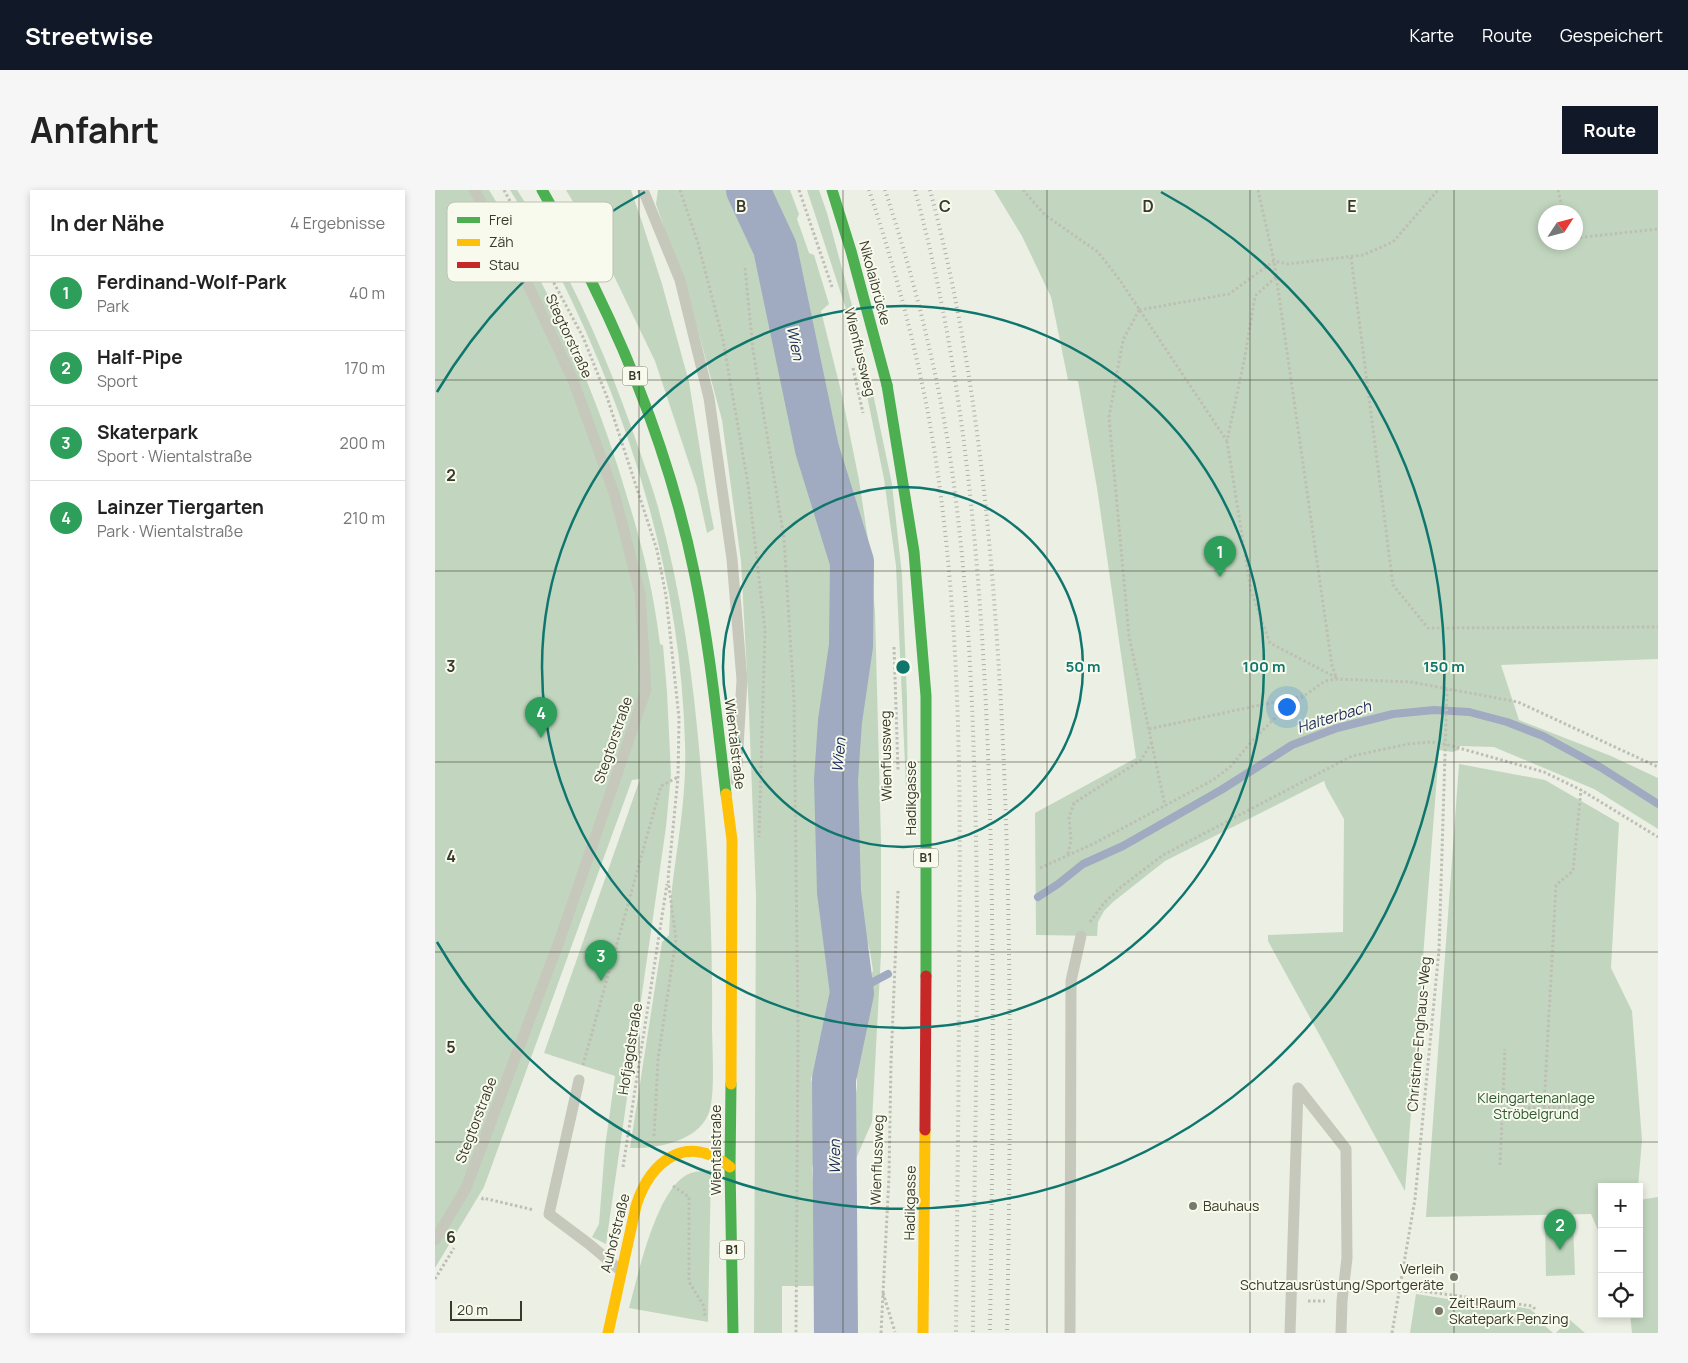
<!DOCTYPE html>
<html lang="de">
<head>
<meta charset="utf-8">
<style>
	:root { --surface:#fff; --page:#f6f6f6; --text:#222; --muted:#767676; --line:#e0e0e0; --accent:#111827 }
	body { margin:0; font-family:Manrope,sans-serif; background:var(--page); color:var(--text) }
	.controls { position:absolute; right:15px; bottom:15px; display:grid; overflow:hidden; border-radius:0px; box-shadow:0 2px 8px #0003 }
	.controls button { width:45px; height:45px; display:grid; place-items:center; padding:0; border:0; border-bottom:1px solid var(--line); background:var(--surface); color:var(--text); font:25px sans-serif }
	.compass { position:absolute; left:1103px; top:15px; width:45px; height:45px; border-radius:50%; background:var(--surface); box-shadow:0 2px 8px #0003; rotate:54deg }
	.scale { position:absolute; left:15px; bottom:12px; width:72px; box-sizing:border-box; padding-left:5px; border:2px solid #39392a; border-top:0; font-size:14px; line-height:18px; white-space:nowrap; color:#39392a; -webkit-text-stroke:4px #f7faec; paint-order:stroke }
	.you { position:absolute; left:851px; top:516px; width:18px; height:18px; margin:-12px; border:4px solid #fff; border-radius:50%; background:#1a73e8; box-shadow:0 0 0 8px #1a73e833 }
	.badge { display:grid; place-items:center; width:32px; height:32px; border-radius:50%; background:var(--accent); color:#fff; font-size:16px; font-weight:700 }
	.pin { position:absolute; translate:-50% -41px; filter:drop-shadow(0 1px 2px #0008) }
	.pin::after { content:''; position:absolute; top:26px; width:18px; height:15px; background:inherit; clip-path:polygon(0 0,100% 0,50% 100%) }
	.list { margin:0; padding:0; list-style:none }
	h2 { display:flex; justify-content:space-between; align-items:center; height:65px; margin:0; padding:0 20px; font-size:21px }
	h2 small { font-size:16px; font-weight:400; color:var(--muted) }
	.list li { display:grid; grid-template-columns:32px 1fr auto; gap:15px; align-items:center; box-sizing:border-box; height:75px; padding:0 20px; border-top:1px solid var(--line) }
	.list b { display:block; font-size:19px; white-space:nowrap }
	.list p { margin:0; font-size:16px; white-space:nowrap; color:var(--muted) }
	.list em { font-size:16px; font-style:normal; color:var(--muted) }
	.icon { flex:none; width:28px; height:28px; fill:none; stroke:currentColor; stroke-width:2; stroke-linecap:round; stroke-linejoin:round }
	.map { position:relative; flex:none; width:1223px; height:1143px; overflow:hidden; border-radius:0px }
	header { display:flex; align-items:center; gap:30px; box-sizing:border-box; height:70px; padding:0 25px; background:var(--accent); color:#fff }
	header strong { font-size:24px }
	nav { display:flex; gap:28px; margin-inline-start:auto; font-size:18px }
	.intro { display:flex; align-items:center; justify-content:space-between; box-sizing:border-box; height:120px; padding:0 30px }
	h1 { margin:0; font-size:35px }
	.button { padding:12px 22px; border-radius:0px; background:var(--accent); color:#fff; font-size:18px; font-weight:700 }
	main { display:flex; gap:30px; padding:0 30px }
	aside { flex:1; background:var(--surface); border-radius:0px; box-shadow:0 2px 8px #0003 }
	.map>svg:first-child { display:block }
	.green { fill:#c2d6bf; fill-rule:evenodd }
	.lines { fill:none; stroke-linecap:round; stroke-linejoin:round }
	.stream { stroke:#a0aac0; stroke-width:8 }
	.river { stroke:#a0aac0; stroke-width:44 }
	.path { stroke:#bebfb4; stroke-width:3; stroke-dasharray:2.5 2.5; stroke-linecap:butt }
	.lane { stroke:#c6c8bc; stroke-width:11 }
	.fast { stroke:#4caf50; stroke-width:11 }
	.slow { stroke:#ffc107; stroke-width:11 }
	.rail { stroke:#aeb0a6; stroke-width:4; stroke-dasharray:1 4; stroke-linecap:butt }
	.fast-bridge { stroke:#4caf50; stroke-width:11 }
	.slow-bridge { stroke:#ffc107; stroke-width:11 }
	.jam-bridge { stroke:#c62828; stroke-width:11 }
	.grid { fill:none; stroke:#39392a; stroke-width:1; stroke-opacity:0.55 }
	.ring { fill:none; stroke:#0f766e; stroke-width:2.5 }
	.poi-dot { fill:#78796b; stroke:#f7faec; stroke-width:2 }
	.labels { text-anchor:middle; stroke-width:4; stroke-linejoin:round; paint-order:stroke }
	.shield { fill:#f7faec; stroke:#727364; stroke-width:1 }
	.shield-label { font-size:12px; font-weight:bold; fill:#39392a }
	.street-label { font-size:14px; fill:#39392a; stroke:#f7faec }
	.park-label { font-size:14px; fill:#2e5730; stroke:#f7faec }
	.poi-label { font-size:14px; fill:#39392a; stroke:#f7faec; text-anchor:start }
	.water-label { font-size:15px; font-style:italic; fill:#202e5b; stroke:#f7faec }
	.key { fill:#f7faec; stroke:#bec0b2; stroke-width:1 }
	.key-label { font-size:14px; fill:#39392a }
	.grid-label { font-size:16px; text-anchor:middle; font-weight:bold; fill:#39392a; stroke:#f7faec; stroke-width:4; stroke-linejoin:round; paint-order:stroke }
	.centre { fill:#0f766e; stroke:#f7faec; stroke-width:2.5 }
	.ring-label { font-size:15px; text-anchor:middle; font-weight:bold; fill:#0f766e; stroke:#f7faec; stroke-width:4; stroke-linejoin:round; paint-order:stroke }
</style>
</head>
<body>
<header>
<strong>Streetwise</strong>
<nav><a>Karte</a><a>Route</a><a>Gespeichert</a></nav>
</header>
<div class="intro"><h1>Anfahrt</h1><a class="button">Route</a></div>
<main>
<aside>
<h2>In der Nähe<small>4 Ergebnisse</small></h2>
<ul class="list">
<li><span class="badge" style="background:#2e9e5b">1</span><div><b>Ferdinand-Wolf-Park</b><p>Park</p></div><em>40 m</em></li>
<li><span class="badge" style="background:#2e9e5b">2</span><div><b>Half-Pipe</b><p>Sport</p></div><em>170 m</em></li>
<li><span class="badge" style="background:#2e9e5b">3</span><div><b>Skaterpark</b><p>Sport · Wientalstraße</p></div><em>200 m</em></li>
<li><span class="badge" style="background:#2e9e5b">4</span><div><b>Lainzer Tiergarten</b><p>Park · Wientalstraße</p></div><em>210 m</em></li>
</ul>
</aside>
<div class="map">
<svg width="1223" height="1143" viewBox="0 0 1223 1143">
	<rect width="100%" height="100%" fill="#ecefe4"/>
	<path class="green" d="M0,0H54C115,99 161,199 193,310C208,358 219,404 225,454L228,455L232,502L236,584L231,637L171,1054L157,1047L164,1034L170,957L180,886L109,863L205,589L197,590L49,997L0,1078Z
		M75,0H82C135,80 174,171 205,262C211,280 218,299 223,317C248,407 260,500 267,593C274,674 278,754 277,835C277,856 281,908 273,925C261,952 221,959 195,958L227,752L234,745C235,729 235,713 237,698C243,650 252,602 250,554C246,380 190,210 110,57C99,37 86,19 75,0Z
		M131,0H196L208,35L227,94L254,192L272,303L279,339L272,343L262,297L220,171L166,59Z
		M223,0H304L329,65L380,312L401,353L408,378L404,476L391,490L384,594L390,691L403,777L401,816L376,889L384,916L385,948L377,978L380,1016V1096H347V1143H319L321,706L314,522L306,371L287,230L258,122L221,14Z
		M328,0H355L364,24L362,29L374,63L379,65L394,114L386,121L406,201L424,290L434,356L440,422L446,651V764L437,932L420,971L414,949L422,897V880L415,869L427,839L423,796L426,791L434,788L438,781L435,761L418,701L417,488L433,476L431,384L426,364L406,310L392,256L395,241L392,231L386,223L374,168L379,155L362,80L349,40L338,19L328,7Z
		M372,0H384L392,23L428,156L457,294L467,385L472,507L473,641L461,376L449,289L428,186L412,122Z
		M559,0H1223V469L1066,475L1084,530L1176,566L1223,588V639L1159,599L1059,557L1025,556L1024,560L1017,562L1004,560L970,1001L833,751V745L908,742L909,629L891,597L889,591L730,671L678,712L669,721L663,732L662,746L601,745L600,623L701,568L662,298L643,191L633,190L616,107L587,46ZM1110,22H1140V52H1110Z
		M1024,574L1110,590L1184,633L1176,778L1197,821L1207,950L1203,997H1167V1049L1156,1024L991,1027Z
		M276,980L273,1132L194,1118C203,1086 222,994 256,983C262,981 269,981 276,980Z
		M1223,1007V1143H1197L1195,1124H1204V1010Z
		M1138,1033L1140,1085L1111,1086L1110,1034Z
		M981,1104L1032,1112L1033,1109L1095,1119L1101,1124L1099,1126L1118,1143H975Z
		M1134,1129L1150,1143H1121Z"/>
	<g class="lines">
		<path class="stream" d="M603,707L623,694L648,674L688,656L786,600L857,555L902,538L958,524L999,520L1034,522L1072,532L1108,546L1165,577L1223,614
			M417,803L453,784"/>
		<path class="river" d="M313,0L340,58L382,259L417,372L416,456L405,531L401,590L404,702L417,803L399,889L401,1143"/>
		<path class="path" d="M69,0L148,147L172,207L222,360L231,406L244,528L243,587L233,689L241,749L223,869L219,947
			M245,0L263,53L288,150L313,294L330,440L324,647
			M364,0L397,97
			M588,0L610,25L663,62L684,89L792,251L810,166L820,106L841,87
			M823,0L839,71L897,476L902,489
			M1123,0L1128,22
			M1140,48L1223,39
			M916,67L958,395L993,438L1223,437
			M310,78L318,160L349,348L359,510L363,839L361,1143
			M704,120L688,150L674,227L694,446L730,616
			M704,120L794,104L839,71L853,74L928,65L958,52L1003,0
			M418,178L428,223
			M792,251L816,401L835,453L902,488
			M459,457L463,580
			M714,539L867,506
			M633,664L636,650L634,627L639,613L706,570L717,552
			M605,678L658,654L778,590L795,577L818,550L845,523L890,491L902,489L976,492L1083,512L1223,577
			M655,732L669,713L686,697L728,665L917,566L973,554L996,552L1010,554L1109,582L1146,600L1223,647
			M148,875L226,596L243,587
			M1109,917L1121,695L1138,681L1146,600
			M1068,918L1158,917
			M1065,975L1070,859
			M188,977L232,694
			M238,996L254,1007V1092L269,1116L270,1127
			M47,1010L48,1008L99,1020
			M0,1089L19,1058
			M965,1098L1097,1116L1101,1120
			M448,1103L460,1142
			M873,1111H890
			M446,1143L454,986L456,872L463,701
			M957,1143L980,1009L1004,760L1012,499"/>
		<path class="lane" d="M208,0L245,90L274,208L297,369L307,490L301,591
			M144,890L114,1024L154,1054L185,1080
			M863,898L911,959L912,1068L907,1111L906,1143
			M0,1050L31,998L125,749L211,500L205,403L180,306L138,190L85,78L39,0
			M635,1143L636,791L646,746
			M855,1143L863,898"/>
		<path class="fast" d="M107,0C177,120 232,249 260,386C275,458 282,531 291,604
			M397,0L416,61L452,195
			M296,894L295,977L298,1143"/>
		<path class="slow" d="M291,604L297,650L296,894
			M173,1143L201,1016C215,970 253,942 295,977"/>
		<path class="rail" d="M434,0C462,84 485,171 499,258C526,430 526,605 524,778C524,900 522,1021 521,1143
			M450,0C477,82 499,167 513,253C531,369 537,487 540,605C545,784 539,963 538,1143
			M480,0C524,161 541,330 550,497C561,712 558,927 555,1143
			M495,0C540,168 556,341 566,514C577,723 576,933 572,1143"/>
		<path class="fast-bridge" d="M452,195L479,362L491,506V786"/>
		<path class="slow-bridge" d="M488,1143L490,940"/>
		<path class="jam-bridge" d="M490,940L491,786"/>
	</g>
	<path class="grid" d="M204,0V1143M408,0V1143M612,0V1143M815,0V1143M1019,0V1143M0,190H1223M0,381H1223M0,572H1223M0,762H1223M0,952H1223"/>
	<g class="ring">
		<circle cx="468" cy="477" r="180"/>
		<circle cx="468" cy="477" r="361"/>
		<path d="M2 202A541 541 0 0 1 210 2M726 2A541 541 0 1 1 2 752"/>
	</g>
	<g class="poi-dot">
		<circle cx="758" cy="1016" r="5"/>
		<circle cx="1019" cy="1087" r="5"/>
		<circle cx="1004" cy="1121" r="5"/>
	</g>
	<g class="labels">
		<g class="shield">
			<rect x="187.5" y="176.5" width="25" height="19" rx="4"/>
			<rect x="478.5" y="658.5" width="25" height="19" rx="4"/>
			<rect x="284.5" y="1050.5" width="25" height="19" rx="4"/>
		</g>
		<g class="shield-label">
			<text x="200" y="190">B1</text>
			<text x="491" y="672">B1</text>
			<text x="297" y="1064">B1</text>
		</g>
		<g class="street-label">
			<text transform="translate(440 93) rotate(75)" y="5">Nikolaibrücke</text>
			<text transform="translate(134 146) rotate(65)" y="5">Stegtorstraße</text>
			<text transform="translate(425 162) rotate(76)" y="5">Wienflussweg</text>
			<text transform="translate(178 550) rotate(-71)" y="5">Stegtorstraße</text>
			<text transform="translate(300 554) rotate(83)" y="5">Wientalstraße</text>
			<text transform="translate(451 566) rotate(-91)" y="5">Wienflussweg</text>
			<text transform="translate(476 608) rotate(-90)" y="5">Hadikgasse</text>
			<text transform="translate(984 844) rotate(-85)" y="5">Christine-Enghaus-Weg</text>
			<text transform="translate(195 859) rotate(-81)" y="5">Hofjagdstraße</text>
			<text transform="translate(41 930) rotate(-69)" y="5">Stegtorstraße</text>
			<text transform="translate(281 960) rotate(-90)" y="5">Wientalstraße</text>
			<text transform="translate(442 970) rotate(-88)" y="5">Wienflussweg</text>
			<text transform="translate(475 1013) rotate(-89)" y="5">Hadikgasse</text>
			<text transform="translate(180 1043) rotate(-76)" y="5">Auhofstraße</text>
		</g>
		<g class="park-label">
			<text x="1101" y="913">Kleingartenanlage<tspan x="1101" dy="16">Ströbelgrund</tspan></text>
		</g>
		<g class="poi-label">
			<text x="768" y="1021">Bauhaus</text>
			<text x="1009" y="1084" text-anchor="end">Verleih<tspan x="1009" dy="16">Schutzausrüstung/Sportgeräte</tspan></text>
			<text x="1014" y="1118">Zeit!Raum<tspan x="1014" dy="16">Skatepark Penzing</tspan></text>
		</g>
		<g class="water-label">
			<text transform="translate(360 153) rotate(78)" y="5">Wien</text>
			<text transform="translate(899 527) rotate(-17)" y="5">Halterbach</text>
			<text transform="translate(404 565) rotate(-84)" y="5">Wien</text>
			<text transform="translate(400 967) rotate(-90)" y="5">Wien</text>
		</g>
	</g>
	<rect x="12" y="12" width="166" height="80" rx="8" class="key"/>
	<rect x="22" y="27" width="23" height="6" fill="#4caf50"/>
	<rect x="22" y="49" width="23" height="7" fill="#ffc107"/>
	<rect x="22" y="72" width="23" height="6" fill="#c62828"/>
	<g class="key-label">
		<text x="54" y="35">Frei</text>
		<text x="54" y="57">Zäh</text>
		<text x="54" y="80">Stau</text>
	</g>
	<g class="grid-label">
		<text x="306" y="22">B</text>
		<text x="510" y="22">C</text>
		<text x="713" y="22">D</text>
		<text x="917" y="22">E</text>
		<text x="16" y="291">2</text>
		<text x="16" y="482">3</text>
		<text x="16" y="672">4</text>
		<text x="16" y="863">5</text>
		<text x="16" y="1053">6</text>
	</g>
	<circle cx="468" cy="477" r="8" class="centre"/>
	<g class="ring-label">
		<text x="648" y="482">50 m</text>
		<text x="829" y="482">100 m</text>
		<text x="1009" y="482">150 m</text>
	</g>
</svg>
<div class="controls">
<button>+</button>
<button>−</button>
<button><svg class="icon" aria-label="locate" viewBox="0 0 24 24"><circle cx="12" cy="12" r="6"/><path d="M12 2v4M12 18v4M2 12h4M18 12h4"/></svg></button>
</div>
<svg class="compass" viewBox="-18 -18 36 36"><path d="M0-13l5 13h-10z" fill="#e53935"/><path d="M0 13l5-13h-10z" fill="#767676"/></svg>
<div class="scale">20 m</div>
<div class="you"></div>
<div class="pin badge" style="left:785px;top:387px;background:#2e9e5b">1</div>
<div class="pin badge" style="left:1125px;top:1060px;background:#2e9e5b">2</div>
<div class="pin badge" style="left:166px;top:791px;background:#2e9e5b">3</div>
<div class="pin badge" style="left:106px;top:548px;background:#2e9e5b">4</div>
</div>
</main>
</body>
</html>
